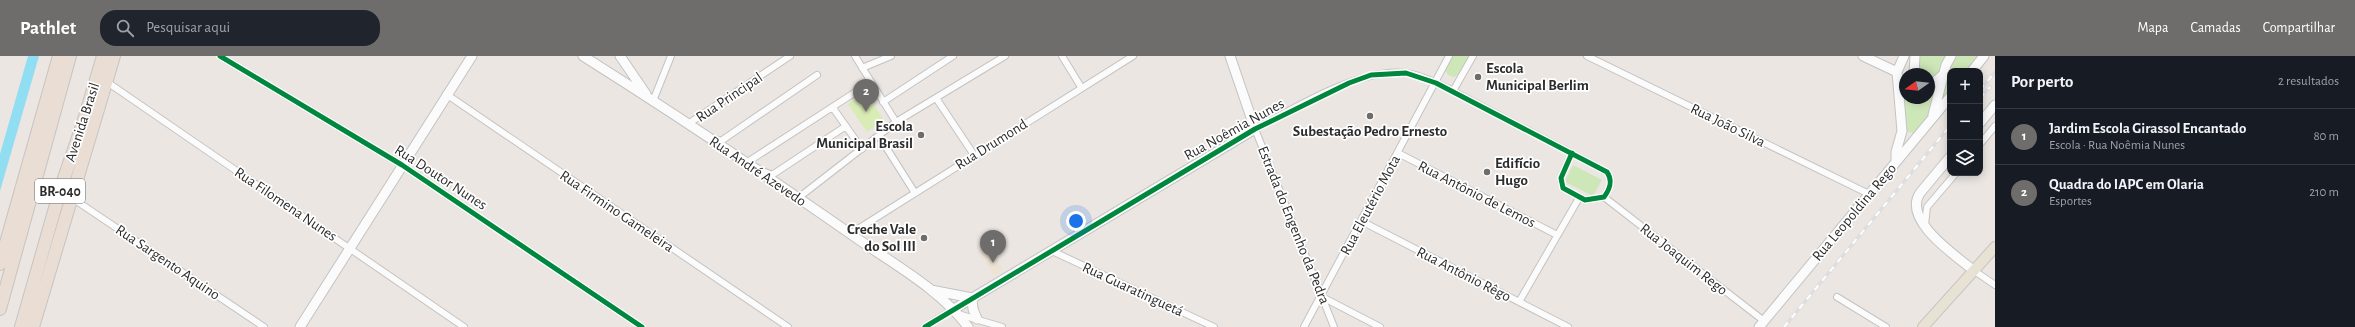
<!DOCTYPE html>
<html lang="pt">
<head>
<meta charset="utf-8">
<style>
	:root { --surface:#171b24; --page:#20242c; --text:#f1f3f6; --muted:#9ea1a6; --line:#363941; --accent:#6f6d6c }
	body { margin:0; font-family:"Alegreya Sans",sans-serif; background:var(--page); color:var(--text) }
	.controls { position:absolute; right:12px; top:12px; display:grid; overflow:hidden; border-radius:8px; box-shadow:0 2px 10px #0003 }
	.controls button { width:36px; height:36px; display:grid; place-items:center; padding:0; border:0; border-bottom:1px solid var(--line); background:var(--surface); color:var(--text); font:20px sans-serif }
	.compass { position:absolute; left:1899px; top:12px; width:36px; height:36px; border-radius:50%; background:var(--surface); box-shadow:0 2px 10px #0003; rotate:256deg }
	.you { position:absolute; left:1076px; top:165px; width:14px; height:14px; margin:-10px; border:3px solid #fff; border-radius:50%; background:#1a73e8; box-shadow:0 0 0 6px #1a73e833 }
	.badge { display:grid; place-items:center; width:26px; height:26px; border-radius:50%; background:var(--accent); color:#fff; font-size:13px; font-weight:700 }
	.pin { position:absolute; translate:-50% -33px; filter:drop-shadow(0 1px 2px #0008) }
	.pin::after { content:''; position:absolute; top:21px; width:14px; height:12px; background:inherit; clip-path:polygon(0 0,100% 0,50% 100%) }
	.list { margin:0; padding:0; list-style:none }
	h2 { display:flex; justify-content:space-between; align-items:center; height:52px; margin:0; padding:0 16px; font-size:17px }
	h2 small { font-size:13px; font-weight:400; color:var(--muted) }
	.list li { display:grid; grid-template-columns:26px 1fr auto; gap:12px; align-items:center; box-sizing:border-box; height:56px; padding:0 16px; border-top:1px solid var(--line) }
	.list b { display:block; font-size:15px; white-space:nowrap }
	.list p { margin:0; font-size:13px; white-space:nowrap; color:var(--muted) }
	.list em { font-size:13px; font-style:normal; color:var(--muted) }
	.icon { flex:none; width:22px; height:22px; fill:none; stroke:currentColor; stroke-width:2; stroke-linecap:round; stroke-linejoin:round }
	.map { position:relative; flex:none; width:1995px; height:271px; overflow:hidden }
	header { display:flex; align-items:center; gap:24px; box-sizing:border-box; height:56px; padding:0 20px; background:var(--accent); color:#fff }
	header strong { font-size:19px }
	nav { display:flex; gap:22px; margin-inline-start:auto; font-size:14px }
	.search { width:280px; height:36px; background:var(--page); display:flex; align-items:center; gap:10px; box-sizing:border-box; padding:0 14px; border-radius:16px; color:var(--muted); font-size:15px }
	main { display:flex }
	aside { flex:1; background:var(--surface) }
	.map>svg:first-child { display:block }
	.education { fill:#eee4d6 }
	.green { fill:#cee7b9 }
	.pitch { fill:#daecb6 }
	.water { fill:#91ddf1 }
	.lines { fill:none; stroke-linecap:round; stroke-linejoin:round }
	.street-casing { stroke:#c4c3c3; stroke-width:8 }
	.secondary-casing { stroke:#c4c3c3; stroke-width:11 }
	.primary-casing { stroke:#c6c4c2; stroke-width:12 }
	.highway-casing { stroke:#c6c4c2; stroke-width:14 }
	.street { stroke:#fcfbfb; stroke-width:6 }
	.secondary { stroke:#fcfbfb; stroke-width:9 }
	.primary { stroke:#e8e2d4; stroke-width:10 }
	.highway { stroke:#e9ddd4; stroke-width:12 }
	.rail-casing { stroke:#dedee0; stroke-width:3.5 }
	.rail { stroke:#fff; stroke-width:2; stroke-dasharray:6; stroke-linecap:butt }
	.cycleway-casing { stroke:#fff; stroke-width:8 }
	.cycleway { stroke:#00873e; stroke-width:5 }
	.poi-dot { fill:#6f6d6c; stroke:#fff; stroke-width:1.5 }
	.labels { text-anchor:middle; stroke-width:3.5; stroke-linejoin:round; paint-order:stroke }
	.shield { fill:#fff; stroke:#6b6b6b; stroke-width:1 }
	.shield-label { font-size:14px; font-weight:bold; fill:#2c2c2c }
	.poi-label { font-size:15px; font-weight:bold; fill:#2c2c2c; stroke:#fff; text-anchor:start }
	.street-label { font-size:15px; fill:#2c2c2c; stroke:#fff }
</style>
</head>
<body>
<header>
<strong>Pathlet</strong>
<div class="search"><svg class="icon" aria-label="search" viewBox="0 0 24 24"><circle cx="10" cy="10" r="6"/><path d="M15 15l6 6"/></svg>Pesquisar aqui</div>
<nav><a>Mapa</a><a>Camadas</a><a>Compartilhar</a></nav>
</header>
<main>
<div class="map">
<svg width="1995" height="271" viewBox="0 0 1995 271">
	<rect width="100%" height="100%" fill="#ebe6e2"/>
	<path class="education" d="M991,186L998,197L995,200L1003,214L994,220L978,194Z"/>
	<path class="green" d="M1451,0H1469L1461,17L1454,21L1448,19L1445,14Z
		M1915,0H1984L1971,15H1950V41L1933,62L1943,19L1929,28V18H1914Z
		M1905,27V42H1929V35L1938,34L1930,59L1915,77L1906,76L1901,29Z
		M1573,109L1602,124L1593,140L1565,126Z"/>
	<path class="pitch" d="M865,36L884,64L867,76L848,48Z"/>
	<path class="water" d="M28,0H39L0,135V98Z"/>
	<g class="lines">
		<g class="street-casing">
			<path id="street" d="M220,0L402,109L642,271
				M855,0L896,66
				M1062,0L1081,31
				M1587,0L1869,138
				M862,12L891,0
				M107,26L464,271
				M1453,35L1473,0
				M446,38L788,271
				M936,42L974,99
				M653,45L671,0
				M883,46L953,0
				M833,52L862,93
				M688,68L790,0
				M879,80L915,137
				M715,83L721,85L817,19
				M1980,88L1995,70
				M1398,97L1557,179
				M746,107L871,26
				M765,116L772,119L846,70
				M802,139L896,66L1005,0
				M1604,141L1764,265
				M72,142L264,271
				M1361,165L1568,271
				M1925,169L1927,151L1956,117
				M850,178L1133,0
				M1052,195L1214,271
				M1973,214L1995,229
				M1837,241L1886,271
				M1324,242L1380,271
				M1519,246L1579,142
				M958,258L1002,271
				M925,271L954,253
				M1304,271L1449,0
				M1334,271L1255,73C1295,52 1359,12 1405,17C1422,19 1438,28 1453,35L1607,116C1613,125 1610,133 1604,141L1585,144L1563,132L1561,122L1572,97"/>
		</g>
		<g class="secondary-casing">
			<path id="secondary" d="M583,0C675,58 766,119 855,181C893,208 940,233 968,271
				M620,0L646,38
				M1863,0L1897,16L1902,75L1896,96V105
				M1972,15L1984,0
				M1897,16L1904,0
				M1914,18L1915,0
				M1929,27L1936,25L1944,18
				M1933,59L1946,9L1951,0
				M1980,67L1995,49
				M1950,101L1920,137C1902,164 1955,199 1973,214
				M931,234L972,242
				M972,242L973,253L977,263
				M954,253L1255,73L1230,0
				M300,271L472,0
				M1759,271L1950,41"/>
		</g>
		<g class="primary-casing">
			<path id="primary" d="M1923,271L1995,191"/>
		</g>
		<g class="highway-casing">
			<path id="highway" d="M0,208L59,0
				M0,253L70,0
				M21,271L61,131L83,67L103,0
				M33,271L114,0"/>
		</g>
		<use href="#street" class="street"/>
		<use href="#secondary" class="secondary"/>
		<use href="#primary" class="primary"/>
		<use href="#highway" class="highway"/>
		<g class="rail-casing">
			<path id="rail" d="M1980,34L1995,16
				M1980,42L1990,31
				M1784,271L1950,70"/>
		</g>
		<use href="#rail" class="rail"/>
		<g class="cycleway-casing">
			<path id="cycleway" d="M220,0L402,109L642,271
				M925,271L1255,73L1349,27L1371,19L1406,17L1436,27L1607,116C1613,125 1610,133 1604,141L1585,144L1563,132L1561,122L1572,97"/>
		</g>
		<use href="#cycleway" class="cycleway"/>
	</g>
	<g class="poi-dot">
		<circle cx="1478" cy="21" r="4"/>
		<circle cx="1370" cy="60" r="4"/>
		<circle cx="921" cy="79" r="4"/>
		<circle cx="1487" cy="116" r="4"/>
		<circle cx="924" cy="182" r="4"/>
	</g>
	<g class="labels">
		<rect class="shield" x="35" y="123" width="50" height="24" rx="3"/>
		<g class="shield-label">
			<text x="60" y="140">BR-040</text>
		</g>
		<g class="poi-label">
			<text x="1486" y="17">Escola<tspan x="1486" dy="17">Municipal Berlim</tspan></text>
			<text x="913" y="75" text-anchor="end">Escola<tspan x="913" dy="17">Municipal Brasil</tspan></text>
			<text x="1370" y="80" text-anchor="middle">Subestação Pedro Ernesto</text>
			<text x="1495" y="112">Edifício<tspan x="1495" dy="17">Hugo</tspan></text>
			<text x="916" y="178" text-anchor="end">Creche Vale<tspan x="916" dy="17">do Sol III</tspan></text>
		</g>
		<g class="street-label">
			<text transform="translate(729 41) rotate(-34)" y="5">Rua Principal</text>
			<text transform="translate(82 66) rotate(-72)" y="5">Avenida Brasil</text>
			<text transform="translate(1728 69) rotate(26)" y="5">Rua João Silva</text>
			<text transform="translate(1234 73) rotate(-29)" y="5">Rua Noêmia Nunes</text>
			<text transform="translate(991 88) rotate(-32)" y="5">Rua Drumond</text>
			<text transform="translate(758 115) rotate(34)" y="5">Rua André Azevedo</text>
			<text transform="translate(441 121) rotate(33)" y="5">Rua Doutor Nunes</text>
			<text transform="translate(1477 138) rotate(27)" y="5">Rua Antônio de Lemos</text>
			<text transform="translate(286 148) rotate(34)" y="5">Rua Filomena Nunes</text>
			<text transform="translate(1370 149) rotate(-62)" y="5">Rua Eleutério Mota</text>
			<text transform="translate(617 155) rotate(34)" y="5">Rua Firmino Gameleira</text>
			<text transform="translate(1854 156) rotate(-50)" y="5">Rua Leopoldina Rego</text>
			<text transform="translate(1294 169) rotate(68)" y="5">Estrada do Engenho da Pedra</text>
			<text transform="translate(1684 203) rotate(38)" y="5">Rua Joaquim Rego</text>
			<text transform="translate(168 206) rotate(34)" y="5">Rua Sargento Aquino</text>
			<text transform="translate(1464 218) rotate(27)" y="5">Rua Antônio Rêgo</text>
			<text transform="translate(1133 233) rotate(25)" y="5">Rua Guaratinguetá</text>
		</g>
	</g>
</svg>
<div class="controls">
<button>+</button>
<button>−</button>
<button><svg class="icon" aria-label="layers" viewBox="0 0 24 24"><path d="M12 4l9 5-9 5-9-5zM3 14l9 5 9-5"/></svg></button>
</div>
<svg class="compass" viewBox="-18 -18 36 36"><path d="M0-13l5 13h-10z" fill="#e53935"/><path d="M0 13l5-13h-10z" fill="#9ea1a6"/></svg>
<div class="you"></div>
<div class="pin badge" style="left:993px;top:207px">1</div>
<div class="pin badge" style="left:866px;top:56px">2</div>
</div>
<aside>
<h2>Por perto<small>2 resultados</small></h2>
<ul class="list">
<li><span class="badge">1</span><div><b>Jardim Escola Girassol Encantado</b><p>Escola · Rua Noêmia Nunes</p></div><em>80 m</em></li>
<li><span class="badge">2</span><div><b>Quadra do IAPC em Olaria</b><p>Esportes</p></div><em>210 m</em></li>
</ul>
</aside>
</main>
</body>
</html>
